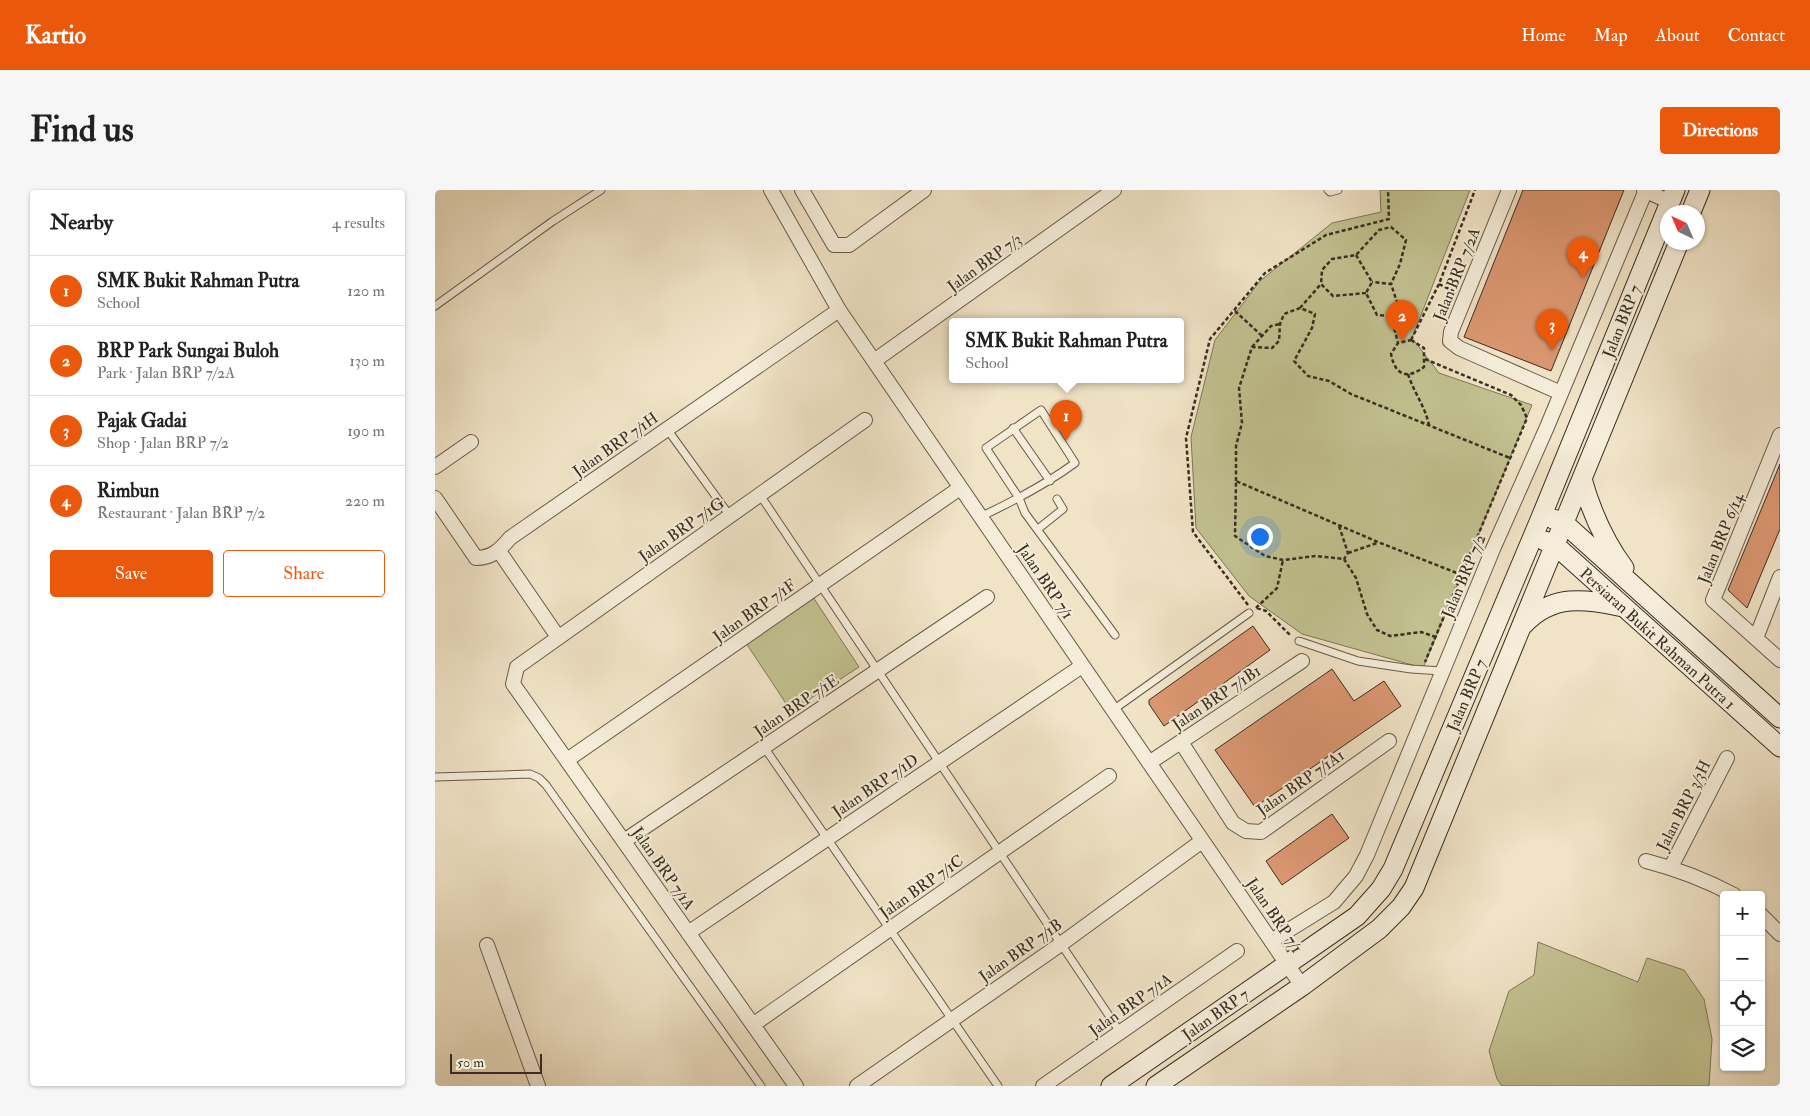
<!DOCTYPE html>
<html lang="en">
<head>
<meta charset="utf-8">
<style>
	:root { --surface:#fff; --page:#f6f6f6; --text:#222; --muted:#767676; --line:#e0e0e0; --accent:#ea580c }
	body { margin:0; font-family:"IM FELL Double Pica",serif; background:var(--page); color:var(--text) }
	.controls { position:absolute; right:15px; bottom:15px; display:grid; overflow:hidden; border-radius:5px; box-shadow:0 1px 4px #0004 }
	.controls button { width:45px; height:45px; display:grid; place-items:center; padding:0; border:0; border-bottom:1px solid var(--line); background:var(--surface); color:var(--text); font:25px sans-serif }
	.compass { position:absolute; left:1225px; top:15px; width:45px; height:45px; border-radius:50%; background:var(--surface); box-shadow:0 1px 4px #0004; rotate:316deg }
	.scale { position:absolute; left:15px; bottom:12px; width:92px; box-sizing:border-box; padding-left:5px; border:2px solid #392e1f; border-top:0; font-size:14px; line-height:18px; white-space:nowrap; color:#392e1f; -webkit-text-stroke:4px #f5edda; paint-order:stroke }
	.you { position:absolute; left:824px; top:346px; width:18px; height:18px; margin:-12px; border:4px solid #fff; border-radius:50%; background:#1a73e8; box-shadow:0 0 0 8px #1a73e833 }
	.badge { display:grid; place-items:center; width:32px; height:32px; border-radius:50%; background:var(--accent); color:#fff; font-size:16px; font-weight:700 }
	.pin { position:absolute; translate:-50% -41px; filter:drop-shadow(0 1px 2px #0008) }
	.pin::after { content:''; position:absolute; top:26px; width:18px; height:15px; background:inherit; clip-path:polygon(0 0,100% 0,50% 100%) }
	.popup { position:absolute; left:514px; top:128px; width:235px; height:65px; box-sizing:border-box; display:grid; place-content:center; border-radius:5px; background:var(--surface); filter:drop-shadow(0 1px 4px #0005); font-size:16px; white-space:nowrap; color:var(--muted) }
	.popup b { font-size:19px; color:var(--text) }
	.popup::after { content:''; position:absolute; left:50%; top:100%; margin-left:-10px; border:10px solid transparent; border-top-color:var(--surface) }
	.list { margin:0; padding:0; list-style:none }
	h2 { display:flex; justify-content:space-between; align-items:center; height:65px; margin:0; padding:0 20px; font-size:21px }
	h2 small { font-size:16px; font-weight:400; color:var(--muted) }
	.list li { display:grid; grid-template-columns:32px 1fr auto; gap:15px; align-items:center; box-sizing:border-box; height:70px; padding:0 20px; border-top:1px solid var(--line) }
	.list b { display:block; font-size:19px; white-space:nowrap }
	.list p { margin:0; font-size:16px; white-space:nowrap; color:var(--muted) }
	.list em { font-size:16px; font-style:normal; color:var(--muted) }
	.actions { display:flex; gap:10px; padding:15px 20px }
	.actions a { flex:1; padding:11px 0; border:1px solid var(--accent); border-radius:5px; text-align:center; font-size:18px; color:var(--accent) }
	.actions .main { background:var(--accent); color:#fff }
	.icon { flex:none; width:28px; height:28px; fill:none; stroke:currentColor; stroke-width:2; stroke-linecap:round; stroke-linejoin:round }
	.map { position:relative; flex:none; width:1345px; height:896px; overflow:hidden; border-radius:5px }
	header { display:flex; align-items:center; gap:30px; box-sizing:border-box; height:70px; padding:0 25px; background:var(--accent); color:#fff }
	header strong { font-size:24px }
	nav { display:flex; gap:28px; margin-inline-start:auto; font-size:18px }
	.intro { display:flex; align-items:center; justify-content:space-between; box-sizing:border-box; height:120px; padding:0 30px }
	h1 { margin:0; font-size:35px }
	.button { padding:12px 22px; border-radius:5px; background:var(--accent); color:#fff; font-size:18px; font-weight:700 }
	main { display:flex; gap:30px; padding:0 30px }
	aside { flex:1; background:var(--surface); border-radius:5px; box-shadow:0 1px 4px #0004 }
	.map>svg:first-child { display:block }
	.green { fill:#c2c190; stroke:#7e7858 }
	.building { fill:#db9771; stroke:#392e1f }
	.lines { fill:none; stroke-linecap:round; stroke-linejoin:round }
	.service-casing { stroke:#675b49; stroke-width:9 }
	.minor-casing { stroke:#675b49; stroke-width:16 }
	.secondary-casing { stroke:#392e1f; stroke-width:21 }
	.path { stroke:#392e1f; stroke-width:2.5; stroke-dasharray:4 2.5; stroke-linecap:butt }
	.service { stroke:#f5edda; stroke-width:7 }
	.minor { stroke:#f5edda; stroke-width:14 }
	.secondary { stroke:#f5edda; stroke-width:19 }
	.labels { text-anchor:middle; stroke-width:4; stroke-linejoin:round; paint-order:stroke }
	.street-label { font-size:16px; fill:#392e1f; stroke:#f5edda }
</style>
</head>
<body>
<header>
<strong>Kartio</strong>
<nav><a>Home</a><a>Map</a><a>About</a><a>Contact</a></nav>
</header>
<div class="intro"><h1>Find us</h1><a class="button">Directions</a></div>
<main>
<aside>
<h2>Nearby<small>4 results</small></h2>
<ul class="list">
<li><span class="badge">1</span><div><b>SMK Bukit Rahman Putra</b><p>School</p></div><em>120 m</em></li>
<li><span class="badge">2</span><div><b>BRP Park Sungai Buloh</b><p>Park · Jalan BRP 7/2A</p></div><em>130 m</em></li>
<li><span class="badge">3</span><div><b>Pajak Gadai</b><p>Shop · Jalan BRP 7/2</p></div><em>190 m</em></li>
<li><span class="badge">4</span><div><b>Rimbun</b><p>Restaurant · Jalan BRP 7/2</p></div><em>220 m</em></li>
</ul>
<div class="actions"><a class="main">Save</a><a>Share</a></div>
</aside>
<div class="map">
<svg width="1345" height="896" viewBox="0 0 1345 896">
	<rect width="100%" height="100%" fill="#f0e3c6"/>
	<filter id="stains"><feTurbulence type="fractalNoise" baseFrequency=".004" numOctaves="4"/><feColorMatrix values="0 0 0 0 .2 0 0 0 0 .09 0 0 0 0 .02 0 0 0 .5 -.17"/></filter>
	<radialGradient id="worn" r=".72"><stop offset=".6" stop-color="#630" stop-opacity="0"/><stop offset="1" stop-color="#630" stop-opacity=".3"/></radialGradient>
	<path class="green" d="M945,0H1035L977,148L1004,183L1097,215L988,478L867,444L814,406L761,338L756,247L780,150L825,91L897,33L946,22Z
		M378,407L424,477L356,521L311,453Z
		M1103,752L1203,792L1212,768L1249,780L1269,809L1277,849L1274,896H1067L1062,889L1054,861L1074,801L1099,785Z"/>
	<path class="building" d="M1088,0H1189L1116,181L1029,147Z
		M1345,274V339L1312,418L1293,400Z
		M818,436L835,460L729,536L714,514V510Z
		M897,479L919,511L949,491L966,516L820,617L780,560Z
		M897,624L914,648L847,695L831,671Z"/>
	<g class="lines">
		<g class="service-casing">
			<path id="service" d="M893,0L895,2L903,0
				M0,116L118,31L166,0
				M578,238L615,291
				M232,239L295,326
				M325,305L685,842
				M545,327C579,311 610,295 640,273L606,220L551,258L584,308L590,323L680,445
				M603,339L628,319L622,309
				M864,451L923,471L976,479L1007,481
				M678,520L814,423
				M329,557L563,896
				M0,587L95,584L104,588L111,595L326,896"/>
		</g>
		<g class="minor-casing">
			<path id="minor" d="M336,0L404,120L867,796
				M367,0L399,55H414L489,0
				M1074,0L1016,142L1015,151L1024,158L1126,203
				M1209,0L1235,12
				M439,171L679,0
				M1345,245L1278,410L1345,470
				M0,277L36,252
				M0,308L41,368C57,368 65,360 75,348L404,120
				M64,361L123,447
				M1321,448L1345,387
				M746,552L798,633L811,641L826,642L954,551
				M132,570L525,298
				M714,573L867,471
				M189,651L552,407
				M1211,671C1242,679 1271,690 1299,705
				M1236,677L1292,568
				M1326,725L1345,744
				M253,743L647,476
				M836,751L899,712L921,686L932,665L1058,359L1112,237L1211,0
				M52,755L103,896
				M319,834L674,586
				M361,896L78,494L82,477L430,230
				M422,896L626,754L767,651
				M608,896L802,761"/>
		</g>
		<g class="secondary-casing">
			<path id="secondary" d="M1256,22L1265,0
				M1147,289C1156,321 1169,351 1189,378
				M1118,329L1129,333L1345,528
				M1110,351L1120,355L1345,557
				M1088,435C1118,403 1149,409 1188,417
				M676,896L922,726L946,699L958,679L1107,325L1240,0
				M721,896L867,796L944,739L966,717L979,698L1244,52"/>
		</g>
		<path class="path" d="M921,65L937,92L931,103L942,125L956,126L962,121V112L956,94L937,92
			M1004,94L1020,102
			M931,103L898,106L886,94L887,80L897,69L921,65L944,40L956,37L971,50L965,74L956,94
			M865,118L886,94
			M800,121L826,145
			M956,126L963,153
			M976,150L1004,94L1040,0
			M976,150L989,158V177C972,190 960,185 956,164L963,153Z
			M817,157L836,136L845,134
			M990,169L1076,205L1086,215L1092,228L990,472
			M973,184C979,203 990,216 994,235
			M801,291V256L807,233L804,198L817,157L837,158L844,151L845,134L849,124L865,118L880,124L877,138L859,171L873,186L894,191L916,204L1075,268
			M904,336L913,363L909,369
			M913,363L942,353
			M813,415L758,342L751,248L775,149L830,83L891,45L954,29L953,0
			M821,418L842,398L848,370
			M822,418L831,421L856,446
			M1001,447L986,442L955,446L942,440L932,424L921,388L909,369L881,366L848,370L830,366L800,346L801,291L943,352L1027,385"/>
		<use href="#service" class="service"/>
		<use href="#minor" class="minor"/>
		<use href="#secondary" class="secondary"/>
	</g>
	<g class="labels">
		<g class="street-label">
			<text transform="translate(549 72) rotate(-36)" y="6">Jalan BRP 7/3</text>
			<text transform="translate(1021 84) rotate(-68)" y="6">Jalan BRP 7/2A</text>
			<text transform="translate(1186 131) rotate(-68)" y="6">Jalan BRP 7</text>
			<text transform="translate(180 254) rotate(-35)" y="6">Jalan BRP 7/1H</text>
			<text transform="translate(246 339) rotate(-35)" y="6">Jalan BRP 7/1G</text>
			<text transform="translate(1285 348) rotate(-68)" y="6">Jalan BRP 6/14</text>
			<text transform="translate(1028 386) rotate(-67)" y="6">Jalan BRP 7/2</text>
			<text transform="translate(611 391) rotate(56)" y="6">Jalan BRP 7/1</text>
			<text transform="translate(319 420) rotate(-35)" y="6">Jalan BRP 7/1F</text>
			<text transform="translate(1223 448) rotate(42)" y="6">Persiaran Bukit Rahman Putra 1</text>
			<text transform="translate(1031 505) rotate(-67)" y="6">Jalan BRP 7</text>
			<text transform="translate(781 507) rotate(-34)" y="6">Jalan BRP 7/1B1</text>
			<text transform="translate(361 515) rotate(-34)" y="6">Jalan BRP 7/1E</text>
			<text transform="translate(865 592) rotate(-35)" y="6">Jalan BRP 7/1A1</text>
			<text transform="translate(440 595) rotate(-34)" y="6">Jalan BRP 7/1D</text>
			<text transform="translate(1248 615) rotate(-63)" y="6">Jalan BRP 3/3H</text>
			<text transform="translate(229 678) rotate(55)" y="6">Jalan BRP 7/1A</text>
			<text transform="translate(486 696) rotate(-35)" y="6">Jalan BRP 7/1C</text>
			<text transform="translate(840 725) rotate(56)" y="6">Jalan BRP 7/1</text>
			<text transform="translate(585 760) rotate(-35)" y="6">Jalan BRP 7/1B</text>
			<text transform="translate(695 814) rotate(-35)" y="6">Jalan BRP 7/1A</text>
			<text transform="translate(780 824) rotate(-35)" y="6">Jalan BRP 7</text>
		</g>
	</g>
	<rect width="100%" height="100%" filter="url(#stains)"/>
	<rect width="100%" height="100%" fill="url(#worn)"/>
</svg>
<div class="controls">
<button>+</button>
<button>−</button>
<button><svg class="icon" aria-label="locate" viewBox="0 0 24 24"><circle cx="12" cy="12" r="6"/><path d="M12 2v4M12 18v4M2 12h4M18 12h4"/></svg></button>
<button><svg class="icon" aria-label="layers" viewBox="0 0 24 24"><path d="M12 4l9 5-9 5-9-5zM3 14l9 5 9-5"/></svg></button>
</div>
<svg class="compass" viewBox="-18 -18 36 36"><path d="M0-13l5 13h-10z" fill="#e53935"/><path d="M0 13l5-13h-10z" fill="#767676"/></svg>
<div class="scale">50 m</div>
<div class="you"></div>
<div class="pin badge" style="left:631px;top:251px">1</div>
<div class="popup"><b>SMK Bukit Rahman Putra</b>School</div>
<div class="pin badge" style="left:967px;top:151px">2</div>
<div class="pin badge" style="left:1117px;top:160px">3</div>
<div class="pin badge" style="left:1148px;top:88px">4</div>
</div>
</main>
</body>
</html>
